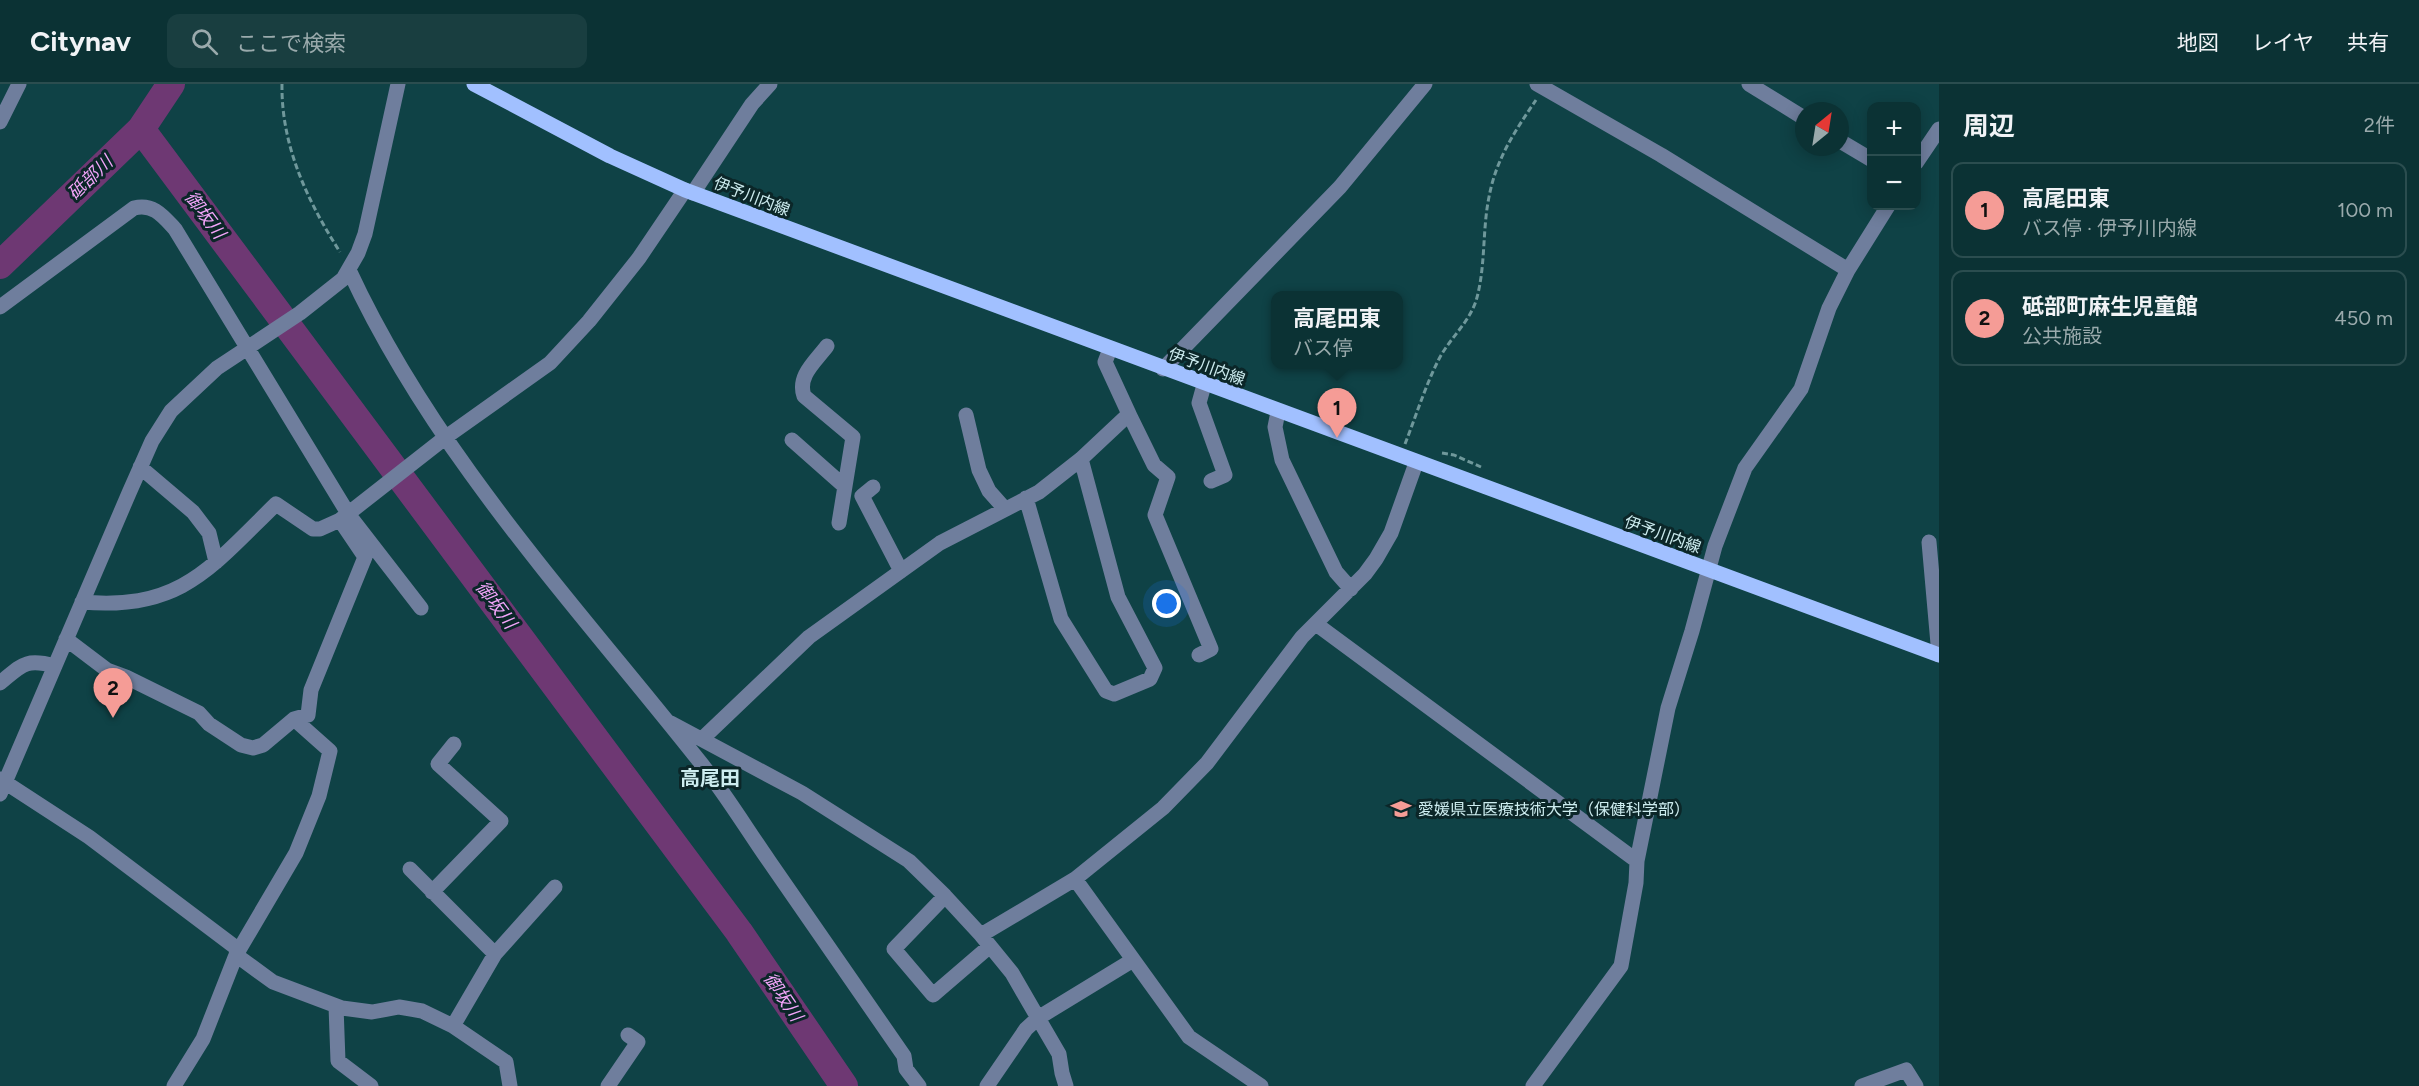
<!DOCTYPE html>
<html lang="ja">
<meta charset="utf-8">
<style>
:root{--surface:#0b3234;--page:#193e40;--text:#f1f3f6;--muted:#9aaaac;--line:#2b4d4f;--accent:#f59c96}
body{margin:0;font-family:Figtree,"Noto Sans JP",sans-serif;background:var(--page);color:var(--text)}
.controls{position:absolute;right:18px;top:18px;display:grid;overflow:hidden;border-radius:12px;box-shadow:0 3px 15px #0003}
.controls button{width:54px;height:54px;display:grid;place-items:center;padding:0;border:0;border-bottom:2px solid var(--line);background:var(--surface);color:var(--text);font:30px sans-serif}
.compass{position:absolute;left:1795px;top:18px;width:54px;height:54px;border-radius:50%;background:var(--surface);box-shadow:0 3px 15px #0003;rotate:30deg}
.you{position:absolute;left:1167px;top:520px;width:21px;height:21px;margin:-15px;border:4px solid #fff;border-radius:50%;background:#1a73e8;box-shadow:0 0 0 9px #1a73e833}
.badge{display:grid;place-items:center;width:39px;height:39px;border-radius:50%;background:var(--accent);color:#111;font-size:20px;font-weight:700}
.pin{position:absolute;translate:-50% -50px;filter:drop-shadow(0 2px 3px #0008)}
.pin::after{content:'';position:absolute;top:32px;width:21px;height:18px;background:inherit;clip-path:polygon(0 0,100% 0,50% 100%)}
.popup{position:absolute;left:1271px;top:207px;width:132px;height:78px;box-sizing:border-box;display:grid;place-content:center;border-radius:12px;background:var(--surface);filter:drop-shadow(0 2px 4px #0005);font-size:20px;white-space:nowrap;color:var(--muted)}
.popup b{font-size:22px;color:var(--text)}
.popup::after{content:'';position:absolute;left:50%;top:100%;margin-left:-12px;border:12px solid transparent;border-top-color:var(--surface)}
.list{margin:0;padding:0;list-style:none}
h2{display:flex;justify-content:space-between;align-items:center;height:78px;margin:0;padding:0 24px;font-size:26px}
h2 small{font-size:20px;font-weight:400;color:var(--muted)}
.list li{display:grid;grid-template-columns:39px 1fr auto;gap:18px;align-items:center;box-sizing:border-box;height:96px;margin:0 12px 12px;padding:0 12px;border:2px solid var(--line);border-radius:12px}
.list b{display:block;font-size:22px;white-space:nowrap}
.list p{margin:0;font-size:20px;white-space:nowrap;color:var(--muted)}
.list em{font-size:20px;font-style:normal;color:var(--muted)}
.icon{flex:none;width:33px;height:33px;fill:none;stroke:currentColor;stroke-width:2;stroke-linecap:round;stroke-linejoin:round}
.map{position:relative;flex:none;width:1939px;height:1002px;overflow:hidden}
header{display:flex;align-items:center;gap:36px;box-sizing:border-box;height:84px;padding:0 30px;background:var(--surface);border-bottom:2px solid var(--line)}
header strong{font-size:28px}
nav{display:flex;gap:33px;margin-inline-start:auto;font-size:21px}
.search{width:420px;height:54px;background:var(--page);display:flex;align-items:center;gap:15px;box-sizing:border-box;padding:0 21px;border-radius:12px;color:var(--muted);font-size:22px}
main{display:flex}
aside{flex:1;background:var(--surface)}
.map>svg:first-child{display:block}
</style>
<header>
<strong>Citynav</strong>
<div class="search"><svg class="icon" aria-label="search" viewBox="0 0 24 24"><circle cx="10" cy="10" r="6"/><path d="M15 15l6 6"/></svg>ここで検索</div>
<nav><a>地図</a><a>レイヤ</a><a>共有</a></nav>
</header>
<main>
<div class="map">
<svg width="1939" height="1002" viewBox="0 0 1939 1002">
<rect width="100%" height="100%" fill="#0f4246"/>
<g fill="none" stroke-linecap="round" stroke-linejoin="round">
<!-- river -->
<path stroke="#6e3873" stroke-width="28" d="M141 45 739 848 844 1002
M0 181 141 45 171 0"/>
<!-- path -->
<path stroke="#6f989b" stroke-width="3" stroke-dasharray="6 3" stroke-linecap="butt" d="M282 0C281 62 308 118 340 168
M1405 360C1416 332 1426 300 1439 275 1450 254 1468 240 1476 217 1486 183 1482 147 1489 113 1496 75 1515 47 1536 16
M1442 369 1454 371 1481 383"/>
<!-- minor -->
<path stroke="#6f7e9d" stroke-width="15" d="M1537 0 1661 71 1848 186 1888 122
M1749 0 1804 34
M0 38 19 0
M1840 57 1872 76
M1916 79 1939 45
M693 109 752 20 770 0
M349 186C434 370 575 520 700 678 725 709 746 744 769 777 814 842 859 907 904 972L906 985 919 1002
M0 223 134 124C153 119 163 132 175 145L349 431 421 524
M827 262C815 278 797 292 804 312L853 353 839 439
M1163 285 1340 103 1425 0
M1204 301 1199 319 1225 391 1211 397
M1278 328 1275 343 1282 376 1336 488 1351 505
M1129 330 1154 381 1168 393 1155 431 1211 565 1199 571
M966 331 979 386 989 407 1005 425
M792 356 844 402
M140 383 193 428 209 449 216 478
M873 403 862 412 901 487
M1026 414 1061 535 1106 607 1114 610 1150 595 1155 584 1118 513 1081 375
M1929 458 1939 571
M82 518C181 527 211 483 276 420L313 445H320L340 436
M1316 540 1637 777 1636 799 1621 882 1533 1002
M66 555 107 586 126 593 199 629 209 640 241 661 253 664 263 661 294 635
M0 599C22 581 25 574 55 582
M671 639 802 709 909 777 945 812 981 851 1012 889 1038 934 1026 945 987 1002
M702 655 809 553 940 459 1039 408 1081 375 1129 330 1105 278 1110 265
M0 695 89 753 239 866
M0 710 129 409 152 357 171 327 217 284 300 229 343 195 358 169 365 150 398 0
M1637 777 1668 624 1692 547 1715 462 1745 384 1801 305 1829 224 1848 186
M410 785 495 870
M1075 795 1189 953 1261 1002
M432 808 501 737 438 680 454 660
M945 812 894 865 933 911 990 862
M981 851 1075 795 1163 724 1207 679 1302 553 1365 490 1376 475 1391 449 1416 379
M236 871 273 898 342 924 372 928 399 923 422 927 453 942 506 978 510 1002
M336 922 338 977 371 1002
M453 942 495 870 555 803
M174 1002 203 955 236 871 296 769 319 712 330 667 294 635 308 631 311 606 365 473 340 436 446 353 550 279 589 237 639 174 685 106
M608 1002 638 958 628 951
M1066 1002 1062 989 1059 970 1038 934 1133 876
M1862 1002 1906 986 1916 1002"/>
<!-- major -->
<path stroke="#a1c0ff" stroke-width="15" d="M474 0 610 72 685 106 1939 571"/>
</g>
<!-- icons -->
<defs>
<g id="university-bare" transform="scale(1.62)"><path d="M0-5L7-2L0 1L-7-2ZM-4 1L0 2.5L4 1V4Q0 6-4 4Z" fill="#f59c96" stroke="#0b2628" stroke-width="2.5" paint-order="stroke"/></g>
</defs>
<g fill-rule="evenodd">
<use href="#university-bare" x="1401" y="725"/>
</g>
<g text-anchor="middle" stroke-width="6" stroke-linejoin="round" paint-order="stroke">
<!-- street labels -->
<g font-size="16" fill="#cdecef" stroke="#0b2628">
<text transform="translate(752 112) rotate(21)" y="6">伊予川内線</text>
<text transform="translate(1207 282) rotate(20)" y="6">伊予川内線</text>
<text transform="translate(1663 450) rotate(20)" y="6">伊予川内線</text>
</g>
<!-- poi labels -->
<g font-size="16" fill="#cdecef" stroke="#0b2628" text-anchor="start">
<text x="1418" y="731">愛媛県立医療技術大学（保健科学部）</text>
</g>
<!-- water labels -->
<g font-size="18" font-style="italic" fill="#f3a5fa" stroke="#0b2628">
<text transform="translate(90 94) rotate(-44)" y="6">砥部川</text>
<text transform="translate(205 131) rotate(53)" y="6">御坂川</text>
<text transform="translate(496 521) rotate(53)" y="6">御坂川</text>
<text transform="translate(783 913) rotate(56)" y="6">御坂川</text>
</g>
<!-- quarter labels -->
<g font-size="20" font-weight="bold" fill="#cdecef" stroke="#0b2628">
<text x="710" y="701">高尾田</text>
</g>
</g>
</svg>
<div class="controls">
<button>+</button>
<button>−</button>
</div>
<svg class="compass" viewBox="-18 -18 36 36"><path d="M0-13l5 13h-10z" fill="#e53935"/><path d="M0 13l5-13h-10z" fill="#9aaaac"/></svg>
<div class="you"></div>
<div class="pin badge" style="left:1337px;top:354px">1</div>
<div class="popup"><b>高尾田東</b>バス停</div>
<div class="pin badge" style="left:113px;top:634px">2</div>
</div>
<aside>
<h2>周辺<small>2件</small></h2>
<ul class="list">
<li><span class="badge">1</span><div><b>高尾田東</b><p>バス停 · 伊予川内線</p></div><em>100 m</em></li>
<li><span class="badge">2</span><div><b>砥部町麻生児童館</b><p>公共施設</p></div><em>450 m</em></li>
</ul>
</aside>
</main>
